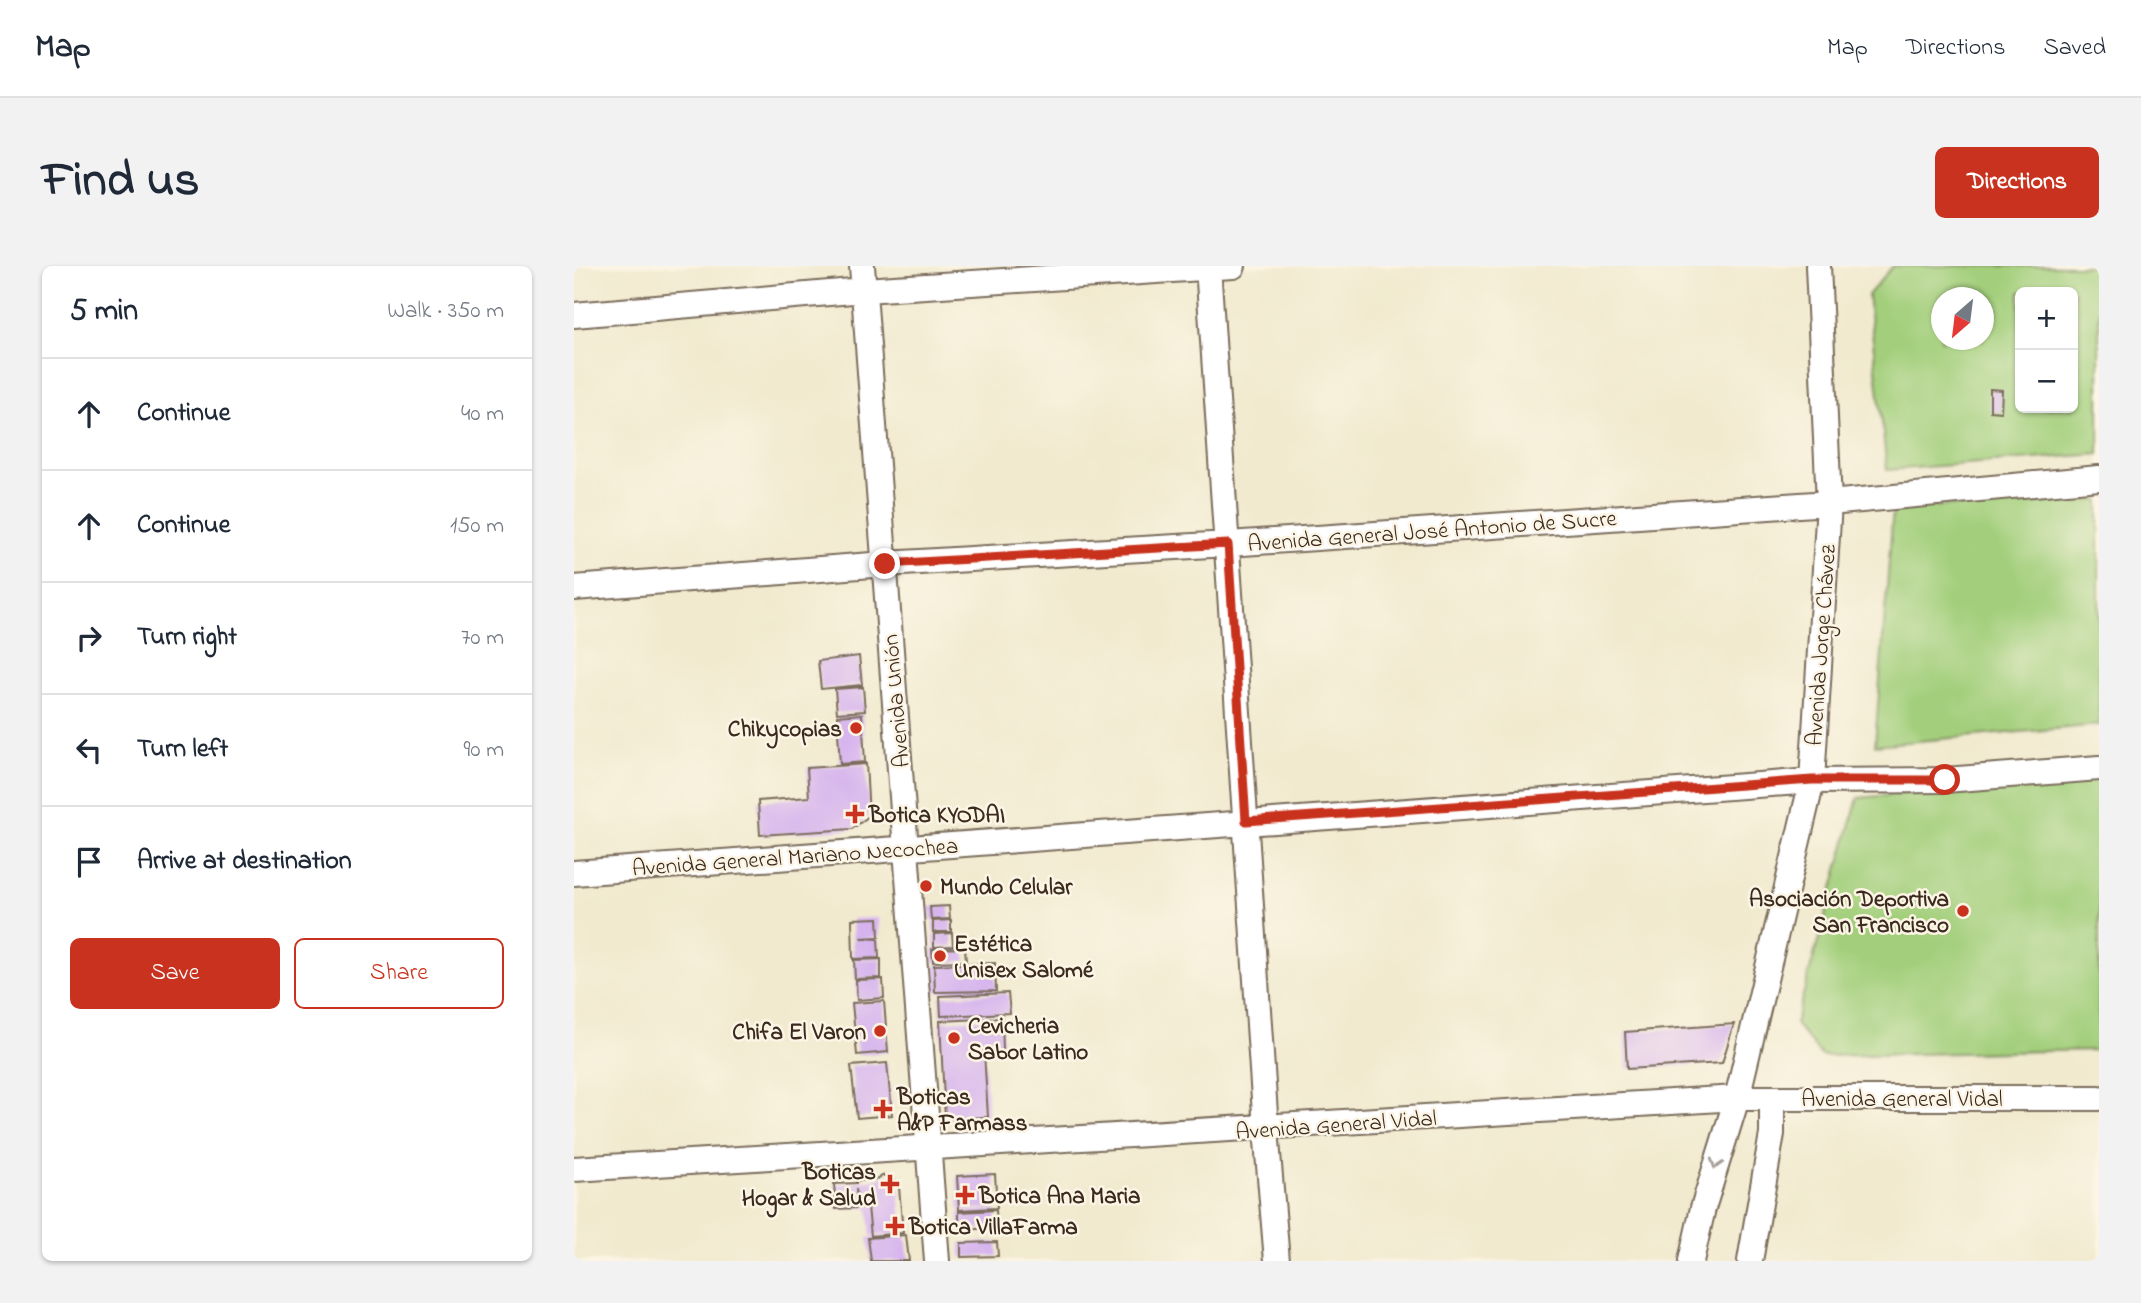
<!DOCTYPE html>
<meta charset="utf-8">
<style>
:root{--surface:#fff;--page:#f2f2f3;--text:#1f2937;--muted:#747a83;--line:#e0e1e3;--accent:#c8321e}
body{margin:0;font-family:"Indie Flower",sans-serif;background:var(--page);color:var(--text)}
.controls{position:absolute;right:21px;top:21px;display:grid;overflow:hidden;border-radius:10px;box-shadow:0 2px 5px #0004}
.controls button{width:63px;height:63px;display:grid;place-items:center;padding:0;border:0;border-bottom:2px solid var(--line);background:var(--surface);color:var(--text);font:35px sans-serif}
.compass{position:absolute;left:1357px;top:21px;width:63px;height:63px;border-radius:50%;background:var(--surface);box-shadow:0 2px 5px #0004;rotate:208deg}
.stop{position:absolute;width:21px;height:21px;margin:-16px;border:5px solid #c8321e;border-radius:50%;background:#fff}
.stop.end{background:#c8321e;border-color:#fff;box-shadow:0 2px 7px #0008}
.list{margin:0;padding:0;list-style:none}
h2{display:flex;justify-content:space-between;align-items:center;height:91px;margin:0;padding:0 28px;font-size:30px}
h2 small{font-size:23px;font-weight:400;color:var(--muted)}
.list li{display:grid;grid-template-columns:46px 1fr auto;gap:21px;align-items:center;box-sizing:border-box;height:112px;padding:0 28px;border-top:2px solid var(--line)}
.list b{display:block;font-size:26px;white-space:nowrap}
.list em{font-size:23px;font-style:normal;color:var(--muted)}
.actions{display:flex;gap:14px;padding:21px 28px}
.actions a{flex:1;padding:16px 0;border:2px solid var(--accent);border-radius:10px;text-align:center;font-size:24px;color:var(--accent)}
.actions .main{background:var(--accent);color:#fff}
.icon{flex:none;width:38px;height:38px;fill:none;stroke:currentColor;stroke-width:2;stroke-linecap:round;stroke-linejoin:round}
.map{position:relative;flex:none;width:1525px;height:995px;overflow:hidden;border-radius:10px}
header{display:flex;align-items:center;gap:42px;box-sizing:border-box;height:98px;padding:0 35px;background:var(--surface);border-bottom:2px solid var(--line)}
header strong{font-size:33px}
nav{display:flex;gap:38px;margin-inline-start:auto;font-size:24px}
.intro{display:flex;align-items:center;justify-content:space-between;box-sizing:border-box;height:168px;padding:0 42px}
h1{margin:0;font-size:49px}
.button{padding:18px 32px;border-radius:10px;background:var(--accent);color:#fff;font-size:24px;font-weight:700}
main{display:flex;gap:42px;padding:0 42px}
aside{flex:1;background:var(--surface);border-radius:10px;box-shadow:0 2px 5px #0004}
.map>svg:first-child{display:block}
</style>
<header>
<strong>Map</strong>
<nav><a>Map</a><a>Directions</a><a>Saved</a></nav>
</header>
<div class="intro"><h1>Find us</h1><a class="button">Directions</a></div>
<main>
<aside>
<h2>5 min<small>Walk · 350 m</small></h2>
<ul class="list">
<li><svg class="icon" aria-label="ahead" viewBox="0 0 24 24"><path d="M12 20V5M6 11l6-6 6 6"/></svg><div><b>Continue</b></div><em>40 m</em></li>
<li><svg class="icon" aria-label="ahead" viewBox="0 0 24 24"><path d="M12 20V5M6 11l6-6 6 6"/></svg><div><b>Continue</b></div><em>150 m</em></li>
<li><svg class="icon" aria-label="right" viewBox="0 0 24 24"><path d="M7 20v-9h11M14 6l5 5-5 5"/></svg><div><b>Turn right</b></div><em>70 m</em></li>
<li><svg class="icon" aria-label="left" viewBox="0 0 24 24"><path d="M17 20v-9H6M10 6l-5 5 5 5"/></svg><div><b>Turn left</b></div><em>90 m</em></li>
<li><svg class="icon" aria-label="arrive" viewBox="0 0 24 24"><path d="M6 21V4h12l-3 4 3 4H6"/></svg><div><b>Arrive at destination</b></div></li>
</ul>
<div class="actions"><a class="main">Save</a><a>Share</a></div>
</aside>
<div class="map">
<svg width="1525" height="995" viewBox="0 0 1525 995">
<rect width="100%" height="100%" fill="#fcf5e5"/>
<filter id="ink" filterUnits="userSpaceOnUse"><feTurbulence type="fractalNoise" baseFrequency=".0143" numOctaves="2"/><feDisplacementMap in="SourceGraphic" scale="14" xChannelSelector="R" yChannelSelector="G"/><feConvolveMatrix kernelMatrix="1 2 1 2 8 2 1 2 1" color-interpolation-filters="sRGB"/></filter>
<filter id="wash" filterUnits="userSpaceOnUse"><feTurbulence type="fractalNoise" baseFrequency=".00686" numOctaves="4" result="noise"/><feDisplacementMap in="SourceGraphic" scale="28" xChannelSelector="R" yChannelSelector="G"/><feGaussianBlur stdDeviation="1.57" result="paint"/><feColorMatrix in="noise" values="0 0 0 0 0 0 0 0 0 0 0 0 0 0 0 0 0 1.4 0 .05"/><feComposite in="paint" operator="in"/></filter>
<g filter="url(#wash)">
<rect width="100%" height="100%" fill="#f1eacf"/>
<!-- green -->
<path fill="#a3cf7c" stroke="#6f7c4d" stroke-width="2" fill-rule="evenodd" d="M1319 0H1525V188L1313 204 1294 29ZM1446 26H1499V142H1446ZM1367 32H1409V74H1367Z
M1525 234V459L1301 479 1319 242Z
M1525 510V784L1248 790 1221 758 1284 532Z"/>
<g id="blocks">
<!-- building -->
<path fill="#d6b3ee" d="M1416 123 1428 124 1427 146 1416 145Z
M285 390 288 419 247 423 244 395Z
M289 421 291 445 263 447 261 423Z
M288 448 291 496 266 498 263 450Z
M292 498 295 550 278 563 186 569 184 535 235 531 233 502Z
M375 640 376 653 357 654 356 641Z
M304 652 305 671 287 672 304 673 305 692 279 693 278 653Z
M377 654V666H359V655Z
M378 667 379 680 360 681V668Z
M391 682 392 695 359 696 358 683Z
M307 693V712L281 713 280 694Z
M421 697 422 725 361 726 360 699Z
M309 713 310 732 283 734 282 714Z
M434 727 436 747 367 750 366 730Z
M310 735 314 786 283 789 278 737Z
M428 752 429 785 410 786 414 851 371 853 366 755Z
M1160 758 1148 797 1053 803 1051 766Z
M313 797 318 849 283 852 277 800Z
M421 908 423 942 385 944 383 910Z
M315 909 325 921 329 967 297 970 294 941 284 942 282 923 283 942 262 943 260 918 282 917V915L304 913 308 910Z
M422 944 423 962 385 964V946Z
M332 969 335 995H297L294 972Z
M423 976 424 990 387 991V977Z"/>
</g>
</g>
<g filter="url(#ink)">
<use href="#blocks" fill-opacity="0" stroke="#7b6d5c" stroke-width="2"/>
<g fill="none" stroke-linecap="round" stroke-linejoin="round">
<!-- minor casing -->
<g stroke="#7b6d5c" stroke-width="28">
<path id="minor" d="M288 0 363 995
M634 0 692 863 703 995
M0 49 290 24 659 0
M0 322 311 298 654 278 1255 237 1525 212
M0 607 1238 515 1371 514 1525 502
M0 903 1163 832H1525
M1117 995 1129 942 1163 832 1238 515 1255 237 1244 0
M1176 995 1198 868V832"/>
</g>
<!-- minor -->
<use href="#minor" stroke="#fff" stroke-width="24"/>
</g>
<!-- one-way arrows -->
<defs><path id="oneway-chevron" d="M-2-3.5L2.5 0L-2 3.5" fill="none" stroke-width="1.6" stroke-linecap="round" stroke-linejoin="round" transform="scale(1.75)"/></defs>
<use stroke="#a79f9a" href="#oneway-chevron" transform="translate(1142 898) rotate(107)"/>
</g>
<g fill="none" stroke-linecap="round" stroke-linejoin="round" filter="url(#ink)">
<!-- route -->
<path stroke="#c8321e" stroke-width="9" d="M311 298 654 278 672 555 1238 514H1371"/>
</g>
<!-- markers -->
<g fill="#c8321e" stroke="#fcf5e5" stroke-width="2.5">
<circle cx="282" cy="462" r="7"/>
<path d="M277.5 537.5h7v7h7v7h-7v7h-7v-7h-7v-7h7z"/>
<circle cx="352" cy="620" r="7"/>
<circle cx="1389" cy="645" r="7"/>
<circle cx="366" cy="690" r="7"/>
<circle cx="306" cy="765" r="7"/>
<circle cx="380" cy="772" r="7"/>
<path d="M305.5 832.5h7v7h7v7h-7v7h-7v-7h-7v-7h7z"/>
<path d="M312.5 907.5h7v7h7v7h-7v7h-7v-7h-7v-7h7z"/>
<path d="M387.5 918.5h7v7h7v7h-7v7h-7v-7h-7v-7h7z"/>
<path d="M317.5 949.5h7v7h7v7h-7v7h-7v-7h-7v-7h7z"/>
</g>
<g text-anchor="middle" stroke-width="5" stroke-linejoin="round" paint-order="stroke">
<!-- street labels -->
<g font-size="23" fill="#3b2a1e" stroke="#fcf5e5">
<text transform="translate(858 264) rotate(-4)" y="8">Avenida General José Antonio de Sucre</text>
<text transform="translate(1246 379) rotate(-86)" y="8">Avenida Jorge Chávez</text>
<text transform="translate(321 435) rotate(-95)" y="8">Avenida Unión</text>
<text transform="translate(221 590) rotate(-4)" y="8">Avenida General Mariano Necochea</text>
<text x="1328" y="840">Avenida General Vidal</text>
<text transform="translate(762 858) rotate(-4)" y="8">Avenida General Vidal</text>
</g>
<!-- poi labels -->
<g font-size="23" font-weight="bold" fill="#3b2a1e" stroke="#fcf5e5" text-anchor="start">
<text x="268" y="470" text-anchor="end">Chikycopias</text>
<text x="295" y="556">Botica KYODAI</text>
<text x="366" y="628">Mundo Celular</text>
<text x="1375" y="640" text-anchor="end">Asociación Deportiva<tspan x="1375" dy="26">San Francisco</tspan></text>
<text x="380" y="685">Estética<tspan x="380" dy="26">Unisex Salomé</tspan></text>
<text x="394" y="767">Cevicheria<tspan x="394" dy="26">Sabor Latino</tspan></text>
<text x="292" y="773" text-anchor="end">Chifa El Varon</text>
<text x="323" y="838">Boticas<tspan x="323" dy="26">A&amp;P Farmass</tspan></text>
<text x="302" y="913" text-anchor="end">Boticas<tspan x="302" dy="26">Hogar &amp; Salud</tspan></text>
<text x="405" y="937">Botica Ana Maria</text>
<text x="335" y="968">Botica VillaFarma</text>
</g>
</g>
</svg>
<div class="controls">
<button>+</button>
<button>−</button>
</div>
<svg class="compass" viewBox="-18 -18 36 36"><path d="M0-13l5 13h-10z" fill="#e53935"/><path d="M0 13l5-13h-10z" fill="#747a83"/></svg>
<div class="stop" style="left:1371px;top:514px"></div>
<div class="stop end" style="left:311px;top:298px"></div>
</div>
</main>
